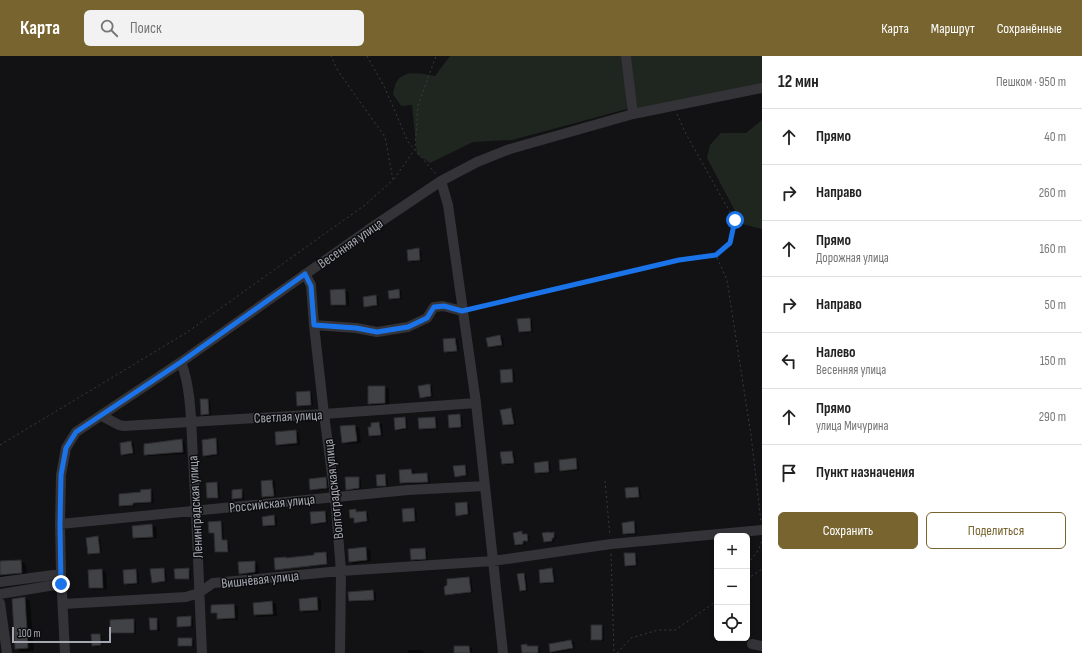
<!DOCTYPE html>
<html lang="ru">
<meta charset="utf-8">
<style>
:root{--surface:#fff;--page:#f2f2f2;--text:#222;--muted:#767676;--line:#e0e0e0;--accent:#77642f}
body{margin:0;font-family:"Sofia Sans Condensed",sans-serif;background:var(--page);color:var(--text)}
.controls{position:absolute;right:12px;bottom:12px;display:grid;overflow:hidden;border-radius:6px;box-shadow:0 2px 6px #0003}
.controls button{width:36px;height:36px;display:grid;place-items:center;padding:0;border:0;border-bottom:1px solid var(--line);background:var(--surface);color:var(--text);font:20px sans-serif}
.scale{position:absolute;left:12px;bottom:10px;width:99px;box-sizing:border-box;padding-left:4px;border:2px solid #a5a8b3;border-top:0;font-size:11px;line-height:14px;white-space:nowrap;color:#a5a8b3;-webkit-text-stroke:3px #0d0d0f;paint-order:stroke}
.stop{position:absolute;width:12px;height:12px;margin:-9px;border:3px solid #1a73e8;border-radius:50%;background:#fff}
.stop.end{background:#1a73e8;border-color:#fff;box-shadow:0 1px 4px #0008}
.list{margin:0;padding:0;list-style:none}
h2{display:flex;justify-content:space-between;align-items:center;height:52px;margin:0;padding:0 16px;font-size:17px}
h2 small{font-size:13px;font-weight:400;color:var(--muted)}
.list li{display:grid;grid-template-columns:26px 1fr auto;gap:12px;align-items:center;box-sizing:border-box;height:56px;padding:0 16px;border-top:1px solid var(--line)}
.list b{display:block;font-size:15px;white-space:nowrap}
.list p{margin:0;font-size:13px;white-space:nowrap;color:var(--muted)}
.list em{font-size:13px;font-style:normal;color:var(--muted)}
.actions{display:flex;gap:8px;padding:12px 16px}
.actions a{flex:1;padding:9px 0;border:1px solid var(--accent);border-radius:6px;text-align:center;font-size:14px;color:var(--accent)}
.actions .main{background:var(--accent);color:#fff}
.icon{flex:none;width:22px;height:22px;fill:none;stroke:currentColor;stroke-width:2;stroke-linecap:round;stroke-linejoin:round}
.map{position:relative;flex:none;width:762px;height:597px;overflow:hidden}
header{display:flex;align-items:center;gap:24px;box-sizing:border-box;height:56px;padding:0 20px;background:var(--accent);color:#fff}
header strong{font-size:19px}
nav{display:flex;gap:22px;margin-inline-start:auto;font-size:14px}
.search{width:280px;height:36px;background:var(--page);display:flex;align-items:center;gap:10px;box-sizing:border-box;padding:0 14px;border-radius:6px;color:var(--muted);font-size:15px}
main{display:flex}
aside{flex:1;background:var(--surface)}
.map>svg:first-child{display:block}
</style>
<header>
<strong>Карта</strong>
<div class="search"><svg class="icon" aria-label="search" viewBox="0 0 24 24"><circle cx="10" cy="10" r="6"/><path d="M15 15l6 6"/></svg>Поиск</div>
<nav><a>Карта</a><a>Маршрут</a><a>Сохранённые</a></nav>
</header>
<main>
<div class="map">
<svg width="762" height="597" viewBox="0 0 762 597">
<rect width="100%" height="100%" fill="#121214"/>
<!-- green -->
<path fill="#1f2620" d="M450 0H623L627 53 512 84 473 86 430 107 417 98 412 49 401 50 393 38C394 34 395 28 397 25 405 13 423 18 435 20Z
M631 0H762V27L637 53Z
M762 64V173L742 168 707 102 710 89 721 77H746Z"/>
<!-- shadow -->
<path fill="#0007" d="M419 193 421 195 422 205 412 206 409 205Z
M345 234 349 237V250L336 251 332 249Z
M399 234 401 235 402 243 393 244 390 242Z
M376 240 378 241 379 250 368 251 365 250Z
M529 263 532 264 533 276 522 277 520 276Z
M500 281 503 282 504 290 491 292 488 291Z
M455 283 458 284 459 295 448 297 445 295 444 284Z
M512 314 514 315 515 326 504 327 502 326Z
M429 329 432 330 433 341 424 342 421 341Z
M385 331 389 333V349L373 350 369 348Z
M310 336 312 338 313 350 301 351 298 349Z
M208 344 210 345 211 359 204 360 202 358Z
M511 353 513 354 516 369 506 370 503 369Z
M460 359 462 361 463 372 452 373 450 372Z
M405 362 407 364 408 373 398 375 396 373Z
M435 362 437 363 438 373 423 374 420 372Z
M379 367 382 368 383 380 372 381 370 379 372 368Z
M355 370 359 372 361 387 347 388 343 386Z
M295 375 299 377 300 389 281 390 277 388Z
M215 383 218 385 219 399 207 401 204 399Z
M182 384 185 386 186 398 149 400 145 398Z
M131 386 134 388 135 398 125 400 122 398Z
M512 396 514 397 516 408 505 409 503 407Z
M576 403 578 405 579 414 563 416 561 414Z
M548 406 550 408 551 417 538 418 536 417Z
M465 410 467 411 468 420 458 421 456 420Z
M411 414 414 415V419L427 418 429 420 430 427 403 428 401 427 400 415Z
M385 419 387 421 388 431H380L378 430Z
M326 422 328 423 329 433 314 435 311 433Z
M358 422 361 423V433L350 434 347 433Z
M272 425 275 426 276 440 266 442 263 440 262 426Z
M217 427 219 428 220 443H210L208 442Z
M638 432 640 433 641 442 630 443 627 442Z
M151 434 153 435 154 447 135 448V450L123 451 120 450 142 437Z
M241 434 244 436V443L235 444 233 442Z
M466 447 469 448 470 459 460 460 457 459Z
M414 453 416 454 417 466 407 467 404 465Z
M356 454 358 457 366 456 368 457 369 466 358 467 355 466V463L350 461Z
M324 456 327 457 328 467 314 469 312 467Z
M274 460 277 462V470L267 471 264 470 263 461Z
M220 466 223 467 224 485 229 486 230 496 218 497 216 496 215 478 210 477Z
M633 466 636 467 637 478 627 479 624 477Z
M152 469 156 471 157 482 138 484 134 482Z
M522 476 524 479 529 480 530 486H525V489L518 490 515 489Z
M550 477 556 479V483H554V486L547 487 545 486Z
M98 482 100 483 102 497 91 499 89 497Z
M366 492 370 494 371 505 354 508 350 505Z
M424 493 427 494 428 504 414 505 412 503Z
M326 497 328 498V509L278 514 276 513 288 503Z
M635 498 637 499 638 510 629 511 626 509Z
M21 505 26 509 27 519 0 524V506Z
M254 506 258 508 259 518 244 520 240 517Z
M163 513 166 514 167 526 155 527 153 526Z
M188 513 191 515V523L178 524 176 522Z
M552 513 554 514 556 527 544 528 541 527Z
M102 514 106 516 107 533 94 534 90 532Z
M136 514 138 515 139 528 128 529 125 527Z
M524 518 526 519 528 535 523 536 520 535Z
M469 522 471 523 473 537 448 539 446 538Z
M373 535 376 537V545L352 546 350 545 349 537Z
M25 542 30 545 34 595 22 596 16 593Z
M317 542 321 544V555L305 557 301 555Z
M272 546 276 548 277 560 258 561 255 559 254 548Z
M234 549 238 551V564H222L218 562V558L212 556Z
M190 561 193 562V571H180L178 570Z
M156 563 159 564 160 575H153L151 574Z
M133 564 136 565V578H113L111 576Z
M601 570 604 571V585H595L592 584Z
M100 579 102 580 103 590 96 591 93 589Z
M179 583H192L194 584V591H181L179 589Z
M571 585 574 586 575 593 553 597 551 596Z
M527 589 529 591H538L540 592V597H523Z
M455 591H469L472 592V597H455Z
M408 594H421L425 597H408Z"/>
<!-- building -->
<path fill="#414246" stroke="#2d2c2f" d="M419 192 420 204 408 205 407 194Z
M345 233 346 249H331L330 234Z
M399 233 400 242 389 243 388 235Z
M376 239 377 249 364 251 363 241Z
M530 262 531 275 519 276 517 263Z
M500 279 502 289 488 291 486 282Z
M455 282 457 295 444 296 443 283Z
M512 313 513 326 501 327 500 314Z
M430 328 431 340 420 342 418 330Z
M368 330H385V347L368 348Z
M310 335 311 349 297 350 296 336Z
M200 343H208L209 358 201 359Z
M511 352 514 368 503 369 500 354Z
M460 358 461 371 449 372 448 359Z
M405 361 406 372 395 374 394 362Z
M435 361 436 372 419 373 418 362Z
M379 366 381 379 369 380 368 371H371V367Z
M355 369 357 385 342 387 340 370Z
M296 374 297 387 276 389 275 376Z
M216 382 217 398 203 400 202 384Z
M182 383 183 396 144 399V388Z
M131 385 133 397 121 399 120 387Z
M512 395 514 407 502 408 500 396Z
M576 402 577 413 560 415 559 404Z
M548 405 549 416 535 417 534 407Z
M465 409 466 419 455 421 453 410Z
M411 413 412 418 427 417 428 426 400 427 399 414Z
M385 418 386 430H377L376 419Z
M326 421 327 432 310 434 309 423Z
M345 421H359V432L346 434Z
M272 424 274 440 262 441 261 425Z
M217 426 218 442H207L206 427Z
M638 431 639 441 626 442 625 432Z
M151 433V446L133 447V449L119 450V438L141 436 140 434Z
M242 433V442L232 443V434Z
M467 446 468 458 456 460 455 447Z
M414 452 415 465 403 466 402 453Z
M356 453V456L366 455 367 465 354 467V462H350L349 454Z
M325 455 326 466 311 468 310 456Z
M274 459 275 469 263 470 262 461Z
M221 465 222 484H227L228 496H215L214 477H209L208 466Z
M634 465 635 477 623 478 622 467Z
M152 468 153 481 133 482 132 470Z
M522 475V478H527L528 485H523V488L515 489 513 477Z
M550 476V477L554 476V482H552V485L544 486 542 477Z
M98 480 100 497 88 498 86 482Z
M366 491 367 504 349 506 348 493Z
M425 492 426 503 411 504 410 493Z
M326 496 327 508 275 514 274 502 286 501V502L314 499V497Z
M624 497H635L636 509 625 510Z
M21 504 22 517 0 519V505Z
M255 505V516L239 518 238 506Z
M164 512 165 525 152 527 150 513Z
M189 512V523H175L174 513Z
M552 512 554 526 540 527 539 514Z
M102 513 103 532H89L88 514Z
M136 513 137 527 124 528 123 514Z
M524 517 526 534 520 535 517 518Z
M469 521 471 536 445 539 444 531 447 529V523Z
M373 534 374 544 349 545 348 536Z
M25 541 28 592 15 593 12 543Z
M317 541 318 554 300 555 299 543Z
M272 545 273 558 254 559 253 547Z
M234 548 235 562 217 563V557H211V549Z
M191 560V570L177 571V561Z
M149 562H157V574H150Z
M126 563H134V577H110V564Z
M591 569H602V584H591Z
M91 578H100L101 589 92 590Z
M178 582H192V590H178Z
M571 584 573 592 550 596 549 588Z
M527 588V590H538V597H522L521 589Z
M454 590H469L470 597H454Z"/>
<g fill="none" stroke-linecap="round" stroke-linejoin="round">
<!-- path -->
<path stroke="#3a3b3f" stroke-width="1" stroke-dasharray="2 3" stroke-linecap="butt" d="M367 0 385 32 408 86 436 118
M677 58 686 78 735 165 730 187 716 199
M394 123 415 93 418 49 436 0
M470 253 679 204 716 199 727 224 751 379 761 466
M0 389 186 277 365 149 393 124 385 81 338 15 331 0
M605 425 610 480
M611 498 614 597
M747 508C754 500 761 493 762 482
M747 523 762 513
M617 597 631 582 658 574H675L717 545"/>
<!-- minor -->
<path stroke="#343438" stroke-width="10" d="M626 0 633 58
M441 125 448 149 476 347 503 597
M305 218 311 229 314 269 324 358 335 441 341 515 340 597
M314 269 356 272 377 276 408 271 427 262 434 251 443 250 462 255
M181 306C192 334 191 372 193 402 197 467 199 532 202 597
M102 360 119 369 124 370 324 358 476 347
M60 468 408 434 485 430
M0 526 61 518
M0 538 61 528
M0 547 7 597
M63 548 186 541 199 537 213 527 341 515 493 505 611 488 762 474
M752 588 762 590
M65 597 61 518 60 468 61 419 66 392 76 376 181 306 368 174 441 125 477 106 510 93 633 58 762 32"/>
</g>
<g fill="none" stroke-linecap="round" stroke-linejoin="round">
<!-- route -->
<path stroke="#1a73e8" stroke-width="5" d="M61 528 60 468 61 419 66 392 76 376 181 306 305 218 311 230 314 269 356 272 377 276 408 271 427 262 434 251 444 250 462 255 679 204 716 199 730 187 735 164"/>
</g>
<g text-anchor="middle" stroke-width="3" stroke-linejoin="round" paint-order="stroke">
<!-- street labels -->
<g font-size="14" fill="#a5a8b3" stroke="#0d0d0f">
<text transform="translate(350 187) rotate(-35)" y="5">Весенняя улица</text>
<text transform="translate(288 360) rotate(-3)" y="5">Светлая улица</text>
<text transform="translate(333 433) rotate(-96)" y="5">Волгоградская улица</text>
<text transform="translate(272 447) rotate(-6)" y="5">Российская улица</text>
<text transform="translate(195 451) rotate(-93)" y="5">Ленинградская улица</text>
<text transform="translate(260 523) rotate(-6)" y="5">Вишнёвая улица</text>
</g>
</g>
</svg>
<div class="controls">
<button>+</button>
<button>−</button>
<button><svg class="icon" aria-label="locate" viewBox="0 0 24 24"><circle cx="12" cy="12" r="6"/><path d="M12 2v4M12 18v4M2 12h4M18 12h4"/></svg></button>
</div>
<div class="scale">100 m</div>
<div class="stop" style="left:735px;top:164px"></div>
<div class="stop end" style="left:61px;top:528px"></div>
</div>
<aside>
<h2>12 мин<small>Пешком · 950 m</small></h2>
<ul class="list">
<li><svg class="icon" aria-label="ahead" viewBox="0 0 24 24"><path d="M12 20V5M6 11l6-6 6 6"/></svg><div><b>Прямо</b></div><em>40 m</em></li>
<li><svg class="icon" aria-label="right" viewBox="0 0 24 24"><path d="M7 20v-9h11M14 6l5 5-5 5"/></svg><div><b>Направо</b></div><em>260 m</em></li>
<li><svg class="icon" aria-label="ahead" viewBox="0 0 24 24"><path d="M12 20V5M6 11l6-6 6 6"/></svg><div><b>Прямо</b><p>Дорожная улица</p></div><em>160 m</em></li>
<li><svg class="icon" aria-label="right" viewBox="0 0 24 24"><path d="M7 20v-9h11M14 6l5 5-5 5"/></svg><div><b>Направо</b></div><em>50 m</em></li>
<li><svg class="icon" aria-label="left" viewBox="0 0 24 24"><path d="M17 20v-9H6M10 6l-5 5 5 5"/></svg><div><b>Налево</b><p>Весенняя улица</p></div><em>150 m</em></li>
<li><svg class="icon" aria-label="ahead" viewBox="0 0 24 24"><path d="M12 20V5M6 11l6-6 6 6"/></svg><div><b>Прямо</b><p>улица Мичурина</p></div><em>290 m</em></li>
<li><svg class="icon" aria-label="arrive" viewBox="0 0 24 24"><path d="M6 21V4h12l-3 4 3 4H6"/></svg><div><b>Пункт назначения</b></div></li>
</ul>
<div class="actions"><a class="main">Сохранить</a><a>Поделиться</a></div>
</aside>
</main>
